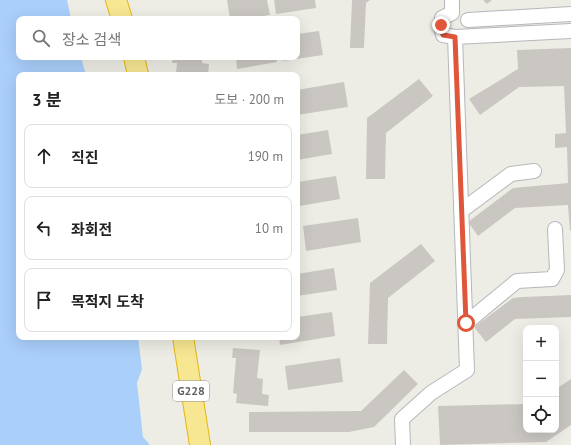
<!DOCTYPE html>
<html lang="ko">
<meta charset="utf-8">
<style>
:root{--surface:#fff;--page:#f2f2f2;--text:#222;--muted:#767676;--line:#e0e0e0}
body{margin:0;font-family:"PT Sans","Noto Sans KR",sans-serif;background:var(--page);color:var(--text)}
.controls{position:absolute;right:12px;bottom:12px;display:grid;overflow:hidden;border-radius:8px;box-shadow:0 4px 16px #0002}
.controls button{width:36px;height:36px;display:grid;place-items:center;padding:0;border:0;border-bottom:1px solid var(--line);background:var(--surface);color:var(--text);font:20px sans-serif}
.stop{position:absolute;width:12px;height:12px;margin:-9px;border:3px solid #df563a;border-radius:50%;background:#fff}
.stop.end{background:#df563a;border-color:#fff;box-shadow:0 1px 4px #0008}
.list{margin:0;padding:0;list-style:none}
h2{display:flex;justify-content:space-between;align-items:center;height:52px;margin:0;padding:0 16px;font-size:17px}
h2 small{font-size:13px;font-weight:400;color:var(--muted)}
.list li{display:grid;grid-template-columns:26px 1fr auto;gap:12px;align-items:center;box-sizing:border-box;height:64px;margin:0 8px 8px;padding:0 8px;border:1px solid var(--line);border-radius:8px}
.list b{display:block;font-size:15px;white-space:nowrap}
.list em{font-size:13px;font-style:normal;color:var(--muted)}
.icon{flex:none;width:22px;height:22px;fill:none;stroke:currentColor;stroke-width:2;stroke-linecap:round;stroke-linejoin:round}
.map{position:relative;flex:none;width:571px;height:445px;overflow:hidden}
.search{position:absolute;background:var(--surface);box-shadow:0 4px 16px #0002;left:16px;top:16px;width:284px;height:44px;display:flex;align-items:center;gap:10px;box-sizing:border-box;padding:0 14px;border-radius:8px;color:var(--muted);font-size:15px}
.panel{position:absolute;background:var(--surface);box-shadow:0 4px 16px #0002;left:16px;top:72px;width:284px;height:268px;border-radius:8px}
.map>svg:first-child{display:block}
</style>
<div class="map">
<svg width="571" height="445" viewBox="0 0 571 445">
<rect width="100%" height="100%" fill="#eeede5"/>
<!-- water -->
<path fill="#a9cffa" d="M0 0H67L71 19H19V57H81L86 75H19V337H138L142 369 137 383 143 437 150 445H0Z"/>
<!-- building -->
<path fill="#cac7c2" d="M227 0H267L270 15 243 19H230Z
M274 0H315L316 8 276 14Z
M352 0H370L366 3 364 48H350Z
M483 0H492L487 4Z
M173 17 185 18V19H173Z
M319 31 323 55 283 61V57H297V34Z
M571 48V231H570L568 205 515 208 478 236 468 222 513 188 568 183 567 147 555 148V134L566 133 564 86 519 87 480 115 469 99 518 69 517 50Z
M173 57H202V63L209 64 208 75 176 73 177 63H172Z
M236 57H276L277 62 237 69Z
M419 79 433 96 386 133 385 179H366L367 118Z
M344 82 348 107 297 115V90Z
M328 130 332 154 297 160V135Z
M336 176 340 199 300 206 297 182Z
M358 218 361 242 306 251 303 226Z
M421 244 435 261 388 298 387 344H368L370 283Z
M334 268 337 290 297 296V274Z
M571 295V317L515 319 486 342 474 327 513 298 523 297Z
M332 312 335 336 280 345 279 337H297V317Z
M233 348 260 350 257 378 263 379 262 394 269 395 268 406 236 403 237 394 233 393 236 358H232Z
M340 358 343 382 288 390 285 366Z
M404 370 418 384 374 427 349 432H249V412L361 411Z
M571 379V425L546 442 440 445 438 406 526 404V430H556V389Z"/>
<g fill="none" stroke-linecap="round" stroke-linejoin="round">
<!-- minor casing -->
<g stroke="#b5b7bb" stroke-width="16">
<path id="minor" d="M452 0V13L442 18 441 25 443 35 455 37
M468 20 571 14
M461 211 511 174 534 171
M466 323 517 281 552 279 557 270 555 229
M403 445 402 419 431 393 467 370 455 37 571 31"/>
</g>
<!-- highway casing -->
<g stroke="#e6b70d" stroke-width="22">
<path id="highway" d="M116 0 122 19
M134 57 138 75
M183 337 200 445"/>
</g>
<!-- minor -->
<use href="#minor" stroke="#fff" stroke-width="14"/>
<!-- highway -->
<use href="#highway" stroke="#f7e793" stroke-width="20"/>
</g>
<g fill="none" stroke-linecap="round" stroke-linejoin="round">
<!-- route -->
<path stroke="#df563a" stroke-width="5" d="M441 25 443 35 455 37 466 323"/>
</g>
<g text-anchor="middle" stroke-width="4" stroke-linejoin="round" paint-order="stroke">
<!-- shield labels -->
<rect fill="#fff" stroke="#8e8f92" stroke-width="1" x="173" y="381" width="36" height="20" rx="3"/>
<g font-size="12" font-weight="bold" fill="#5d5f64">
<text x="191" y="395">G228</text>
</g>
</g>
</svg>
<div class="controls">
<button>+</button>
<button>−</button>
<button><svg class="icon" aria-label="locate" viewBox="0 0 24 24"><circle cx="12" cy="12" r="6"/><path d="M12 2v4M12 18v4M2 12h4M18 12h4"/></svg></button>
</div>
<div class="stop" style="left:466px;top:323px"></div>
<div class="stop end" style="left:441px;top:25px"></div>
<div class="search"><svg class="icon" aria-label="search" viewBox="0 0 24 24"><circle cx="10" cy="10" r="6"/><path d="M15 15l6 6"/></svg>장소 검색</div>
<section class="panel">
<h2>3 분<small>도보 · 200 m</small></h2>
<ul class="list">
<li><svg class="icon" aria-label="ahead" viewBox="0 0 24 24"><path d="M12 20V5M6 11l6-6 6 6"/></svg><div><b>직진</b></div><em>190 m</em></li>
<li><svg class="icon" aria-label="left" viewBox="0 0 24 24"><path d="M17 20v-9H6M10 6l-5 5 5 5"/></svg><div><b>좌회전</b></div><em>10 m</em></li>
<li><svg class="icon" aria-label="arrive" viewBox="0 0 24 24"><path d="M6 21V4h12l-3 4 3 4H6"/></svg><div><b>목적지 도착</b></div></li>
</ul>
</section>
</div>
